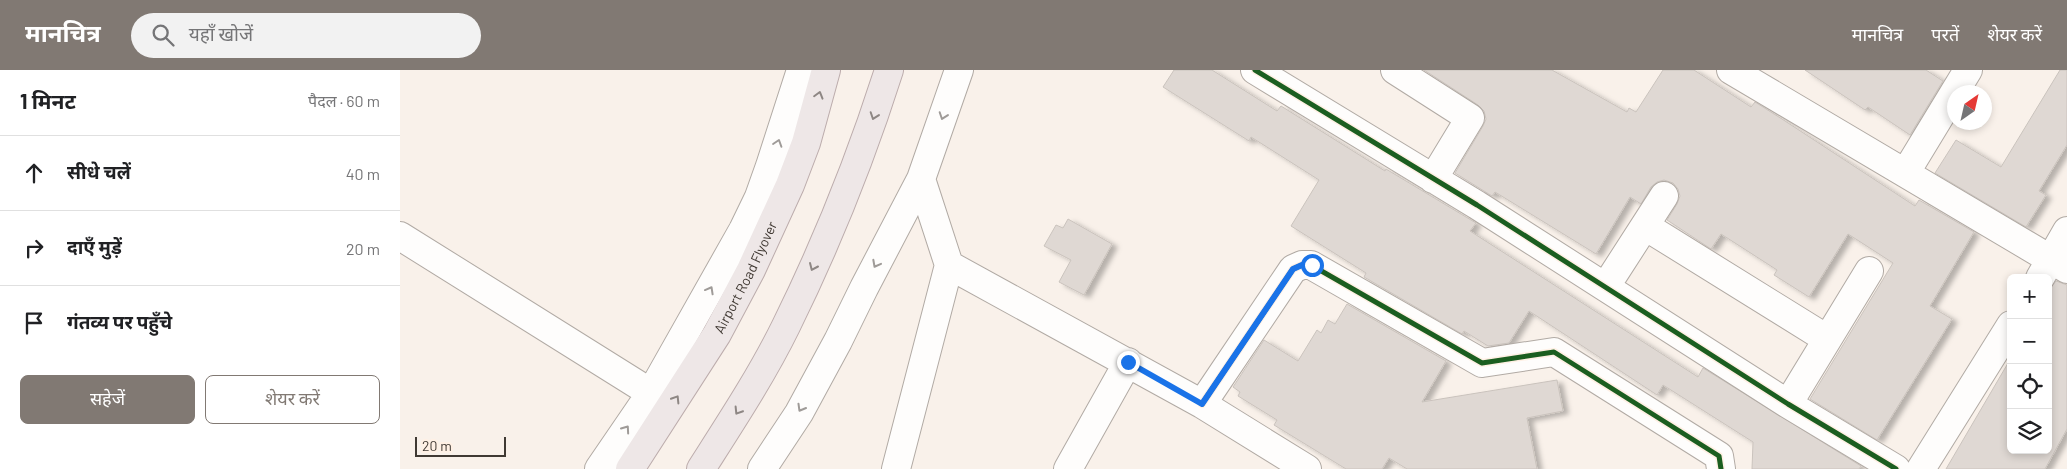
<!DOCTYPE html>
<html lang="hi">
<meta charset="utf-8">
<style>
:root{--surface:#fff;--page:#f2f2f2;--text:#202124;--muted:#757577;--line:#e0e0e0;--accent:#817973}
body{margin:0;font-family:Barlow,"Noto Sans Devanagari",sans-serif;background:var(--page);color:var(--text)}
.controls{position:absolute;right:15px;bottom:15px;display:grid;overflow:hidden;border-radius:8px;box-shadow:0 2px 8px #0003}
.controls button{width:45px;height:45px;display:grid;place-items:center;padding:0;border:0;border-bottom:1px solid var(--line);background:var(--surface);color:var(--text);font:25px sans-serif}
.compass{position:absolute;left:1547px;top:15px;width:45px;height:45px;border-radius:50%;background:var(--surface);box-shadow:0 2px 8px #0003;rotate:34deg}
.scale{position:absolute;left:15px;bottom:12px;width:91px;box-sizing:border-box;padding-left:5px;border:2px solid #403933;border-top:0;font-size:14px;line-height:18px;white-space:nowrap;color:#403933;-webkit-text-stroke:4px #fff0e4;paint-order:stroke}
.stop{position:absolute;width:15px;height:15px;margin:-11px;border:4px solid #1a73e8;border-radius:50%;background:#fff}
.stop.end{background:#1a73e8;border-color:#fff;box-shadow:0 1px 5px #0008}
.list{margin:0;padding:0;list-style:none}
h2{display:flex;justify-content:space-between;align-items:center;height:65px;margin:0;padding:0 20px;font-size:21px}
h2 small{font-size:16px;font-weight:400;color:var(--muted)}
.list li{display:grid;grid-template-columns:32px 1fr auto;gap:15px;align-items:center;box-sizing:border-box;height:75px;padding:0 20px;border-top:1px solid var(--line)}
.list b{display:block;font-size:19px;white-space:nowrap}
.list em{font-size:16px;font-style:normal;color:var(--muted)}
.actions{display:flex;gap:10px;padding:15px 20px}
.actions a{flex:1;padding:11px 0;border:1px solid var(--accent);border-radius:8px;text-align:center;font-size:18px;color:var(--accent)}
.actions .main{background:var(--accent);color:#fff}
.icon{flex:none;width:28px;height:28px;fill:none;stroke:currentColor;stroke-width:2;stroke-linecap:round;stroke-linejoin:round}
.map{position:relative;flex:none;width:1667px;height:399px;overflow:hidden}
header{display:flex;align-items:center;gap:30px;box-sizing:border-box;height:70px;padding:0 25px;background:var(--accent);color:#fff}
header strong{font-size:24px}
nav{display:flex;gap:28px;margin-inline-start:auto;font-size:18px}
.search{width:350px;height:45px;background:var(--page);display:flex;align-items:center;gap:12px;box-sizing:border-box;padding:0 18px;border-radius:28px;color:var(--muted);font-size:19px}
main{display:flex}
aside{flex:1;background:var(--surface)}
.map>svg:first-child{display:block}
</style>
<header>
<strong>मानचित्र</strong>
<div class="search"><svg class="icon" aria-label="search" viewBox="0 0 24 24"><circle cx="10" cy="10" r="6"/><path d="M15 15l6 6"/></svg>यहाँ खोजें</div>
<nav><a>मानचित्र</a><a>परतें</a><a>शेयर करें</a></nav>
</header>
<main>
<aside>
<h2>1 मिनट<small>पैदल · 60 m</small></h2>
<ul class="list">
<li><svg class="icon" aria-label="ahead" viewBox="0 0 24 24"><path d="M12 20V5M6 11l6-6 6 6"/></svg><div><b>सीधे चलें</b></div><em>40 m</em></li>
<li><svg class="icon" aria-label="right" viewBox="0 0 24 24"><path d="M7 20v-9h11M14 6l5 5-5 5"/></svg><div><b>दाएँ मुड़ें</b></div><em>20 m</em></li>
<li><svg class="icon" aria-label="arrive" viewBox="0 0 24 24"><path d="M6 21V4h12l-3 4 3 4H6"/></svg><div><b>गंतव्य पर पहुँचे</b></div></li>
</ul>
<div class="actions"><a class="main">सहेजें</a><a>शेयर करें</a></div>
</aside>
<div class="map">
<svg width="1667" height="399" viewBox="0 0 1667 399">
<defs>
<filter id="shadow"><feDropShadow dx="5.5" dy="3" stdDeviation="2.5" flood-color="#0004"/></filter>
</defs>
<rect width="100%" height="100%" fill="#f9f1ea"/>
<!-- building -->
<path fill="#dfd8d3" stroke="#cac3bd" filter="url(#shadow)" d="M774 0H812L877 41 881 36 985 101 986 99 1076 153 1070 161 1298 307 1303 298 1461 396 1459 399H1352L1353 372 1263 315 1257 325 1129 241 1109 273 1088 276 1064 261 1062 264 964 207 966 203 891 156 919 110 851 67 849 71 763 17Z
M1024 0H1152L1227 42 1229 38 1236 42 1263 0H1294L1351 37 1355 32 1382 49 1515 136 1519 130 1574 162 1530 236 1552 249 1477 370 1410 329 1493 193 1448 164 1409 227 1374 205 1377 200 1321 164 1311 179 1267 150 1277 134 1280 126 1278 119 1273 113 1264 110 1257 112 1251 117 1241 134 1230 127 1196 184 1095 122 1092 126 1055 103 1083 56 1086 49 1084 41 1078 35Z
M1405 0H1526L1543 11 1510 65 1468 37 1465 40Z
M1660 0H1667V75L1639 121 1646 125 1626 157 1535 103 1556 70 1601 97Z
M668 149 712 174 684 225 659 212 671 190 644 176 656 155 663 158Z
M1656 211 1667 215V359L1645 399H1546L1611 288V380H1648V221Z
M947 234 1046 291 1022 332 1157 310 1163 341 1127 348 1137 399H1007L989 388 982 399H946L874 355 877 350 838 326 840 322 833 317 864 270 898 291 917 260 921 263 928 250 935 254Z"/>
<g fill="none" stroke-linecap="round" stroke-linejoin="round">
<!-- minor casing -->
<g stroke="#b1aaa4" stroke-width="30">
<path id="minor" d="M855 0 1077 135 1388 334 1496 399
M995 0 1070 48 1033 109
M1331 0 1667 199
M1506 102 1568 0
M1245 156 1427 269
M0 166 251 323
M549 195 802 334 907 399
M1640 208 1667 161
M1206 216 1264 126
M802 334 893 199 902 195H911L1082 293 1154 282 1319 386 1321 399
M1388 334 1469 201
M199 399 251 323 343 160 359 127 370 96 401 0
M362 399 399 343 438 271 464 218 521 109 559 0
M496 399 549 195 521 109
M668 399 728 292
M1521 399 1611 255"/>
</g>
<!-- major casing -->
<g stroke="#bcacac" stroke-width="30">
<g id="major">
<path id="s1" d="M230 399 317 264 351 200 390 115 406 73 426 0"/>
<path d="M301 399C331 352 362 305 386 256 427 173 461 88 489 0"/>
</g>
</g>
<!-- minor -->
<use href="#minor" stroke="#fefdfc" stroke-width="28"/>
<!-- major -->
<use href="#major" stroke="#eee7e7" stroke-width="28"/>
<!-- cycleway casing -->
<g stroke="#fff0e4" stroke-width="8">
<path id="cycleway" d="M855 0 1077 135 1388 334 1496 399
M802 334 893 199 902 195H911L1082 293 1154 282 1319 386 1321 399"/>
</g>
<!-- cycleway -->
<use href="#cycleway" stroke="#1b5e20" stroke-width="5"/>
</g>
<!-- one-way arrows -->
<defs><path id="oneway-chevron" d="M-2-3.5L2.5 0L-2 3.5" fill="none" stroke-width="1.6" stroke-linecap="round" stroke-linejoin="round" transform="scale(1.25)"/></defs>
<g stroke="#8e8784">
<use href="#oneway-chevron" transform="translate(419 25) rotate(-74)"/>
<use href="#oneway-chevron" transform="translate(474 46) rotate(109)"/>
<use href="#oneway-chevron" transform="translate(413 197) rotate(114)"/>
<use href="#oneway-chevron" transform="translate(276 329) rotate(-58)"/>
<use href="#oneway-chevron" transform="translate(338 341) rotate(122)"/>
</g>
<g stroke="#9f9b98">
<use href="#oneway-chevron" transform="translate(543 46) rotate(109)"/>
<use href="#oneway-chevron" transform="translate(378 73) rotate(-72)"/>
<use href="#oneway-chevron" transform="translate(476 194) rotate(118)"/>
<use href="#oneway-chevron" transform="translate(310 220) rotate(-61)"/>
<use href="#oneway-chevron" transform="translate(401 338) rotate(120)"/>
<use href="#oneway-chevron" transform="translate(226 359) rotate(-55)"/>
</g>
<g fill="none" stroke-linecap="round" stroke-linejoin="round">
<!-- route -->
<path stroke="#1a73e8" stroke-width="6" d="M728 292 802 334 893 199 902 195H912"/>
</g>
<g text-anchor="middle" stroke-width="4" stroke-linejoin="round" paint-order="stroke">
<!-- street labels -->
<g font-size="14" fill="#403933" stroke="#fff0e4">
<text dy="5" stroke="none"><textPath href="#s1" startOffset="224">Airport Road Flyover</textPath></text>
</g>
</g>
</svg>
<div class="controls">
<button>+</button>
<button>−</button>
<button><svg class="icon" aria-label="locate" viewBox="0 0 24 24"><circle cx="12" cy="12" r="6"/><path d="M12 2v4M12 18v4M2 12h4M18 12h4"/></svg></button>
<button><svg class="icon" aria-label="layers" viewBox="0 0 24 24"><path d="M12 4l9 5-9 5-9-5zM3 14l9 5 9-5"/></svg></button>
</div>
<svg class="compass" viewBox="-18 -18 36 36"><path d="M0-13l5 13h-10z" fill="#e53935"/><path d="M0 13l5-13h-10z" fill="#757577"/></svg>
<div class="scale">20 m</div>
<div class="stop" style="left:912px;top:195px"></div>
<div class="stop end" style="left:728px;top:292px"></div>
</div>
</main>
